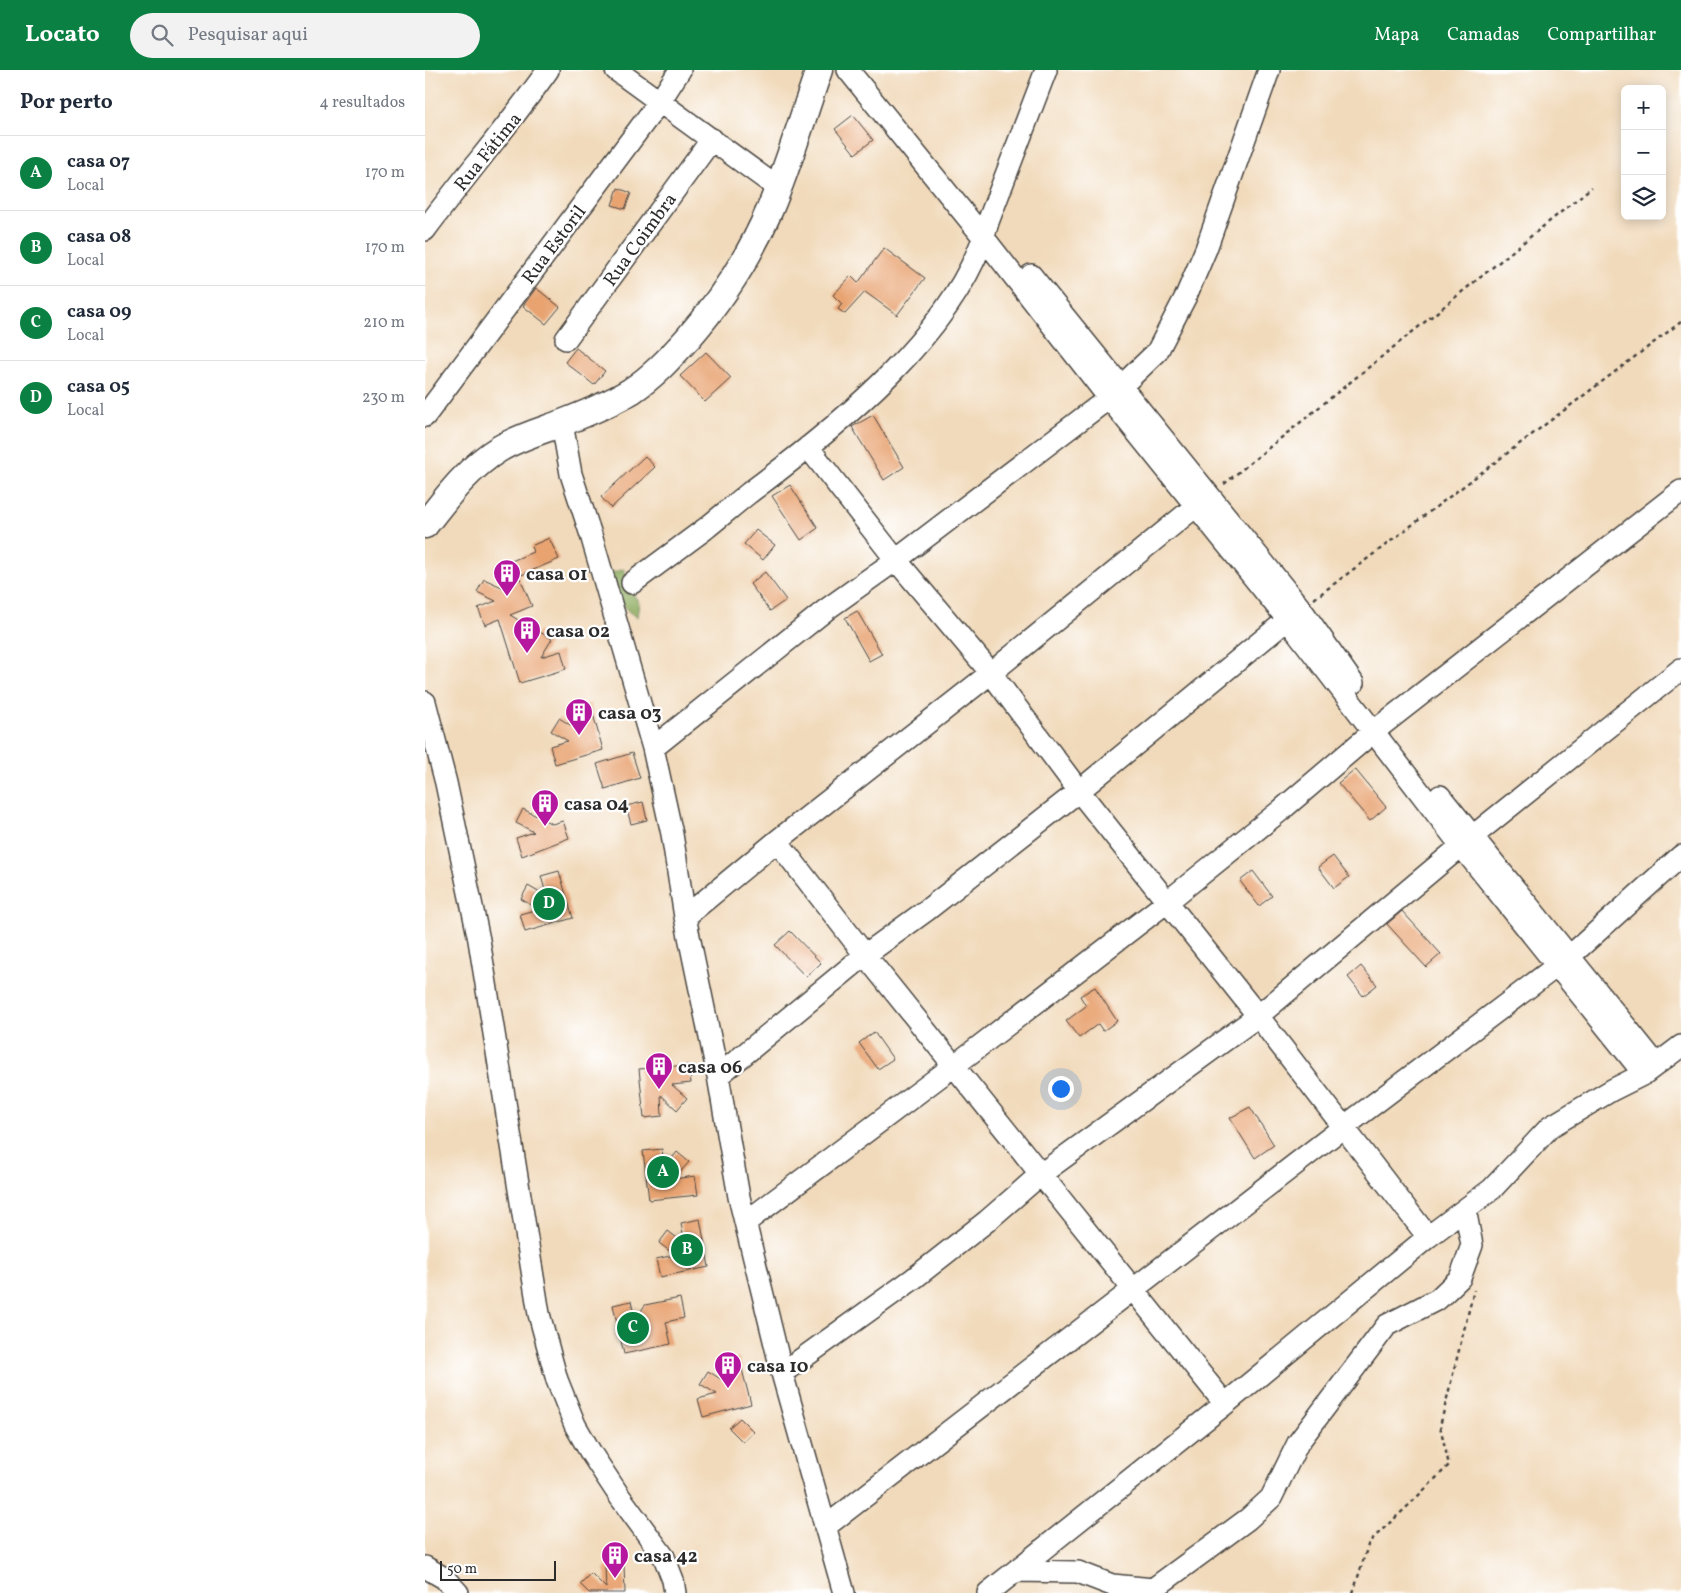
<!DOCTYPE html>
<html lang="pt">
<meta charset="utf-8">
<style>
:root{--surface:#fff;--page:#f2f2f3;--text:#1f2937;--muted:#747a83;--line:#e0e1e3;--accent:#0b8043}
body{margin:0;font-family:Vollkorn,serif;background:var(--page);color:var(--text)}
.controls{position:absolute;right:15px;top:15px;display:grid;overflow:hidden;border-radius:8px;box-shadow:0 2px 12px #0003}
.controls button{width:45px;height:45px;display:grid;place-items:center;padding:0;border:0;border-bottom:1px solid var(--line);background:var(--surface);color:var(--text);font:25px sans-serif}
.scale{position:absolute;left:15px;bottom:12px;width:116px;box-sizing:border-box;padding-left:5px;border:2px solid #2b2b2b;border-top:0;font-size:14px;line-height:18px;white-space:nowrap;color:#2b2b2b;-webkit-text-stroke:4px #fff;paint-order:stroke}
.you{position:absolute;left:635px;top:1018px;width:18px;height:18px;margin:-12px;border:4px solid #fff;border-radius:50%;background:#1a73e8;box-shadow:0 0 0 8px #1a73e833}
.badge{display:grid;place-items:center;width:32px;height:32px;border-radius:50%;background:var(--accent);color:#fff;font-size:16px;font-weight:700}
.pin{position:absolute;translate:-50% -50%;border:2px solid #fff;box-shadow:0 1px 5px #0006}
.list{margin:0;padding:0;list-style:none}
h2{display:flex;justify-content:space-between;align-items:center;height:65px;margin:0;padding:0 20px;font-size:21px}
h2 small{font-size:16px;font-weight:400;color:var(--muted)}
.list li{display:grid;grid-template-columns:32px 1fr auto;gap:15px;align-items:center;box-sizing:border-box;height:75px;padding:0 20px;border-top:1px solid var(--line)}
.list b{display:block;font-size:19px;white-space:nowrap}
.list p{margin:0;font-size:16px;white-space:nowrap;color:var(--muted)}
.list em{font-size:16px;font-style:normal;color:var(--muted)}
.icon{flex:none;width:28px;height:28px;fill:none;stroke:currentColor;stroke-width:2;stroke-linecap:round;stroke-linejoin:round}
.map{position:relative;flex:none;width:1256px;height:1523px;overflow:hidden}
header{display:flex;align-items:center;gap:30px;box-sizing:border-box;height:70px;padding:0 25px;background:var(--accent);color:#fff}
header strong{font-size:24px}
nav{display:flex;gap:28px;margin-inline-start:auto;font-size:18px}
.search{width:350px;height:45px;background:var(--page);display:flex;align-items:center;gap:12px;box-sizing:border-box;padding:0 18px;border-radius:28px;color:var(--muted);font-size:19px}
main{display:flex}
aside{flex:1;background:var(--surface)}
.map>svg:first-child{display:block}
</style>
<header>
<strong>Locato</strong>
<div class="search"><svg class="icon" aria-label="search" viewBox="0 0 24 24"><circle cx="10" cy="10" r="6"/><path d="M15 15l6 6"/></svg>Pesquisar aqui</div>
<nav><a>Mapa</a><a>Camadas</a><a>Compartilhar</a></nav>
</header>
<main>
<aside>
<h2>Por perto<small>4 resultados</small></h2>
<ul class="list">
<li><span class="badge">A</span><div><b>casa 07</b><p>Local</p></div><em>170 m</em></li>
<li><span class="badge">B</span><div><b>casa 08</b><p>Local</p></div><em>170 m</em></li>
<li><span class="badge">C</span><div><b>casa 09</b><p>Local</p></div><em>210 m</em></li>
<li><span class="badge">D</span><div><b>casa 05</b><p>Local</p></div><em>230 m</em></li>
</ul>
</aside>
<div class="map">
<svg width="1256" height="1523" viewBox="0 0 1256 1523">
<rect width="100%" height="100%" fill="#fff"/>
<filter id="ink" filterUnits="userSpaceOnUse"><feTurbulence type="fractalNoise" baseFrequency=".02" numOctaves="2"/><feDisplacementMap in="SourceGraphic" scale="10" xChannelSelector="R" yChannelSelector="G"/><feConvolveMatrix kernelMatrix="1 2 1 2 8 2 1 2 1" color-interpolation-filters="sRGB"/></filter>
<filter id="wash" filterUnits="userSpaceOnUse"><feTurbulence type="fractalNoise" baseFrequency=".0096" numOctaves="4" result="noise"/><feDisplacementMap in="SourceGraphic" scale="20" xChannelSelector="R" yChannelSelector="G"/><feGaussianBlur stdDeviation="1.12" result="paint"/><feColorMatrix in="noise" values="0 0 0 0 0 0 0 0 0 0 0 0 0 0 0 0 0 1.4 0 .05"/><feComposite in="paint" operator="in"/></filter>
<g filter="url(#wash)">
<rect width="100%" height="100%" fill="#f1dabb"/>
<!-- forest -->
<path fill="#8eac60" stroke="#5c6c46" d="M199 499 207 522 214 533 212 547C193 537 192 523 185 503Z"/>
<g id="blocks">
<!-- building -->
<path fill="#e8a371" d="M428 45 448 70 430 84 410 59Z
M193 118 206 123 200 139 187 135Z
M459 178 500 208 472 245 440 222 420 244 413 239 417 234 408 225 426 206 433 213Z
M111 218 135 237 121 254 98 236Z
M151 278 180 301 169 315 140 292Z
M281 282 306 308 280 332 255 306Z
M448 345 479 397 459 410 427 357Z
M220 386 230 397 186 438 176 427Z
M365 415 393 458 376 470 347 426Z
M331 460 350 475 338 490 319 474Z
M124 468 134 489 94 506 107 536 85 545 95 551 103 578 113 561 127 569 116 587 136 581 141 599 95 613 75 549 60 555 53 538 71 531 52 522 59 509 79 518 70 498 108 482 106 476Z
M340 502 361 530 345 541 325 514Z
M432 541 457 584 444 591 420 548Z
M165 633 178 680 130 694 125 676 143 671 126 661 134 648 152 659 147 639Z
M207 683 215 708 180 719 172 694Z
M930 699 961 737 945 751 913 713Z
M218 732 222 750 206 754 201 736Z
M98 739 127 754 138 751 144 768 97 786 91 768 109 762 91 753Z
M908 786 924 807 909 818 893 797Z
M134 801 148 848 100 862 95 844 113 839 96 829 103 816 122 827 116 806Z
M828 801 847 826 834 836 815 811Z
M977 841 1016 884 1001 897 962 854Z
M365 861 396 893 381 907 350 875Z
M936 896 952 915 938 926 923 907Z
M670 917 692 951 678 961 673 954 654 968 641 951 661 936 655 926Z
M449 962 468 989 453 999 434 973Z
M264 995 266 1013 247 1015 262 1028 252 1040 236 1025 237 1046 219 1048 214 999Z
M825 1037 849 1075 830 1088 805 1048Z
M237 1079 239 1098 252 1082 264 1092 249 1109 270 1106 273 1125 224 1130 218 1081Z
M275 1149 284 1197 235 1207 231 1189 250 1185 234 1173 243 1161 260 1174 256 1153Z
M255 1228 259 1248 241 1252 246 1274 199 1284 188 1235 206 1231 210 1250 220 1235Z
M314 1288 326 1334 278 1347 273 1329 292 1324 275 1314 283 1301 302 1313 296 1292Z
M315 1348 329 1362 318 1372 304 1358Z
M199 1496 200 1523H164L155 1514 166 1503 181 1518 180 1497Z"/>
</g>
</g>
<g filter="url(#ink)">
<use href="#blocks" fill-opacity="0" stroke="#494541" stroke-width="1"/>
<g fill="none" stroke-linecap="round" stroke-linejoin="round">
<!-- minor casing -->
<g stroke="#494541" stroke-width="24">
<path id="minor" d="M191 0 353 118
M423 0 559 168 684 328 862 549 1037 777 1219 1004
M0 160C40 106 84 55 123 0
M606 205 876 539 928 613
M141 269 287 69
M0 346 235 31 255 0
M137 353 146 404 166 465 228 678 247 764 260 847 293 1006 314 1127 357 1303 419 1523
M383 377 471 490 566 603 654 721 833 946 1003 1167
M207 513C231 495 256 477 280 459 295 447 309 435 324 423 410 359 535 260 563 152L621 0
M0 632 21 713 54 870 114 1244 132 1310 150 1355 166 1383 195 1427 239 1487 248 1510 250 1523
M228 678 402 539 471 490 684 328 732 282 761 226 781 179 844 0
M1015 726 1231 994
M352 771 440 885 800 1334
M260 847 352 771 566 603 782 427
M293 1006 440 885 502 840 654 721 874 540
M321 1152 530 995 742 832 855 741 948 662 1256 421
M357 1303 488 1209 562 1151 616 1104 833 946 1048 766 1256 599
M400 1457 920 1056 1145 886 1256 786
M0 1497 19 1508 33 1523
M591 1501 653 1502 687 1515 728 1519 823 1449 846 1428 873 1373 962 1255 1013 1229 1035 1208 1047 1175 1040 1139
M563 1523 800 1334 1003 1167 1067 1119 1125 1057 1187 1020 1219 1004 1256 976"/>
</g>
<!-- major casing -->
<g stroke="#494541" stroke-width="29">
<path id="major" d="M0 455C21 428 44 397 74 379 94 367 116 361 137 353 160 344 185 334 206 321 229 306 246 287 264 267 297 229 325 186 345 139 364 94 378 46 394 0"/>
</g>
<!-- path -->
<path stroke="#494541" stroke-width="2.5" stroke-dasharray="4 4" stroke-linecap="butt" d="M799 414 1167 117
M889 529 1256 252
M928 1523 944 1472 985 1434 1024 1395 1015 1356 1049 1220"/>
<!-- minor -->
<use href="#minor" stroke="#fff" stroke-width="21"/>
<!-- major -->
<use href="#major" stroke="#fff" stroke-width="26"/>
</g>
</g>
<!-- icons -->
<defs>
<g id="building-pin" transform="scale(1.4375)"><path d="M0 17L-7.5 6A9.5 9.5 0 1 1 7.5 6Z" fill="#b5179e" stroke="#fff"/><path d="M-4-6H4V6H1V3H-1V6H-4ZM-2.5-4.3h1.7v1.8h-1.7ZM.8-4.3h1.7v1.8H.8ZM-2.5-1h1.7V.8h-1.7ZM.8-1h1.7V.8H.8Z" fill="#fff"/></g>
</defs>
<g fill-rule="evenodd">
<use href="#building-pin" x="82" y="503"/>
<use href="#building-pin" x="102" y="560"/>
<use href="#building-pin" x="154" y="642"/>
<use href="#building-pin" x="120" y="733"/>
<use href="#building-pin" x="234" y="996"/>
<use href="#building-pin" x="303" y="1295"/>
<use href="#building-pin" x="190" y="1485"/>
</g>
<g text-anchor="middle" stroke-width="4.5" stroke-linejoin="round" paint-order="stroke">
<!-- street labels -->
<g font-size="19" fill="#2b2b2b" stroke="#fff">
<text transform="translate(62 81) rotate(-51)" y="7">Rua Fátima</text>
<text transform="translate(214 169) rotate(-54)" y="7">Rua Coimbra</text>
<text transform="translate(128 174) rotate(-53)" y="7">Rua Estoril</text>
</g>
<!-- poi labels -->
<g font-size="19" font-weight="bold" fill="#2b2b2b" stroke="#fff" text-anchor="start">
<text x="101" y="510">casa 01</text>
<text x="121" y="567">casa 02</text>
<text x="173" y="649">casa 03</text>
<text x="139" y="740">casa 04</text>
<text x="253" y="1003">casa 06</text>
<text x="322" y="1302">casa 10</text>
<text x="209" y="1492">casa 42</text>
</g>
</g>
</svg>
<div class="controls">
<button>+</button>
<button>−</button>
<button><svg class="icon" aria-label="layers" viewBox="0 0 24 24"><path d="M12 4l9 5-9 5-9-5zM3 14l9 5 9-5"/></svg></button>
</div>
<div class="scale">50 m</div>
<div class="you"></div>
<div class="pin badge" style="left:238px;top:1102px">A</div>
<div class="pin badge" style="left:262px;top:1180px">B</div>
<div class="pin badge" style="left:208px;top:1258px">C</div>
<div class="pin badge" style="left:124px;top:834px">D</div>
</div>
</main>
